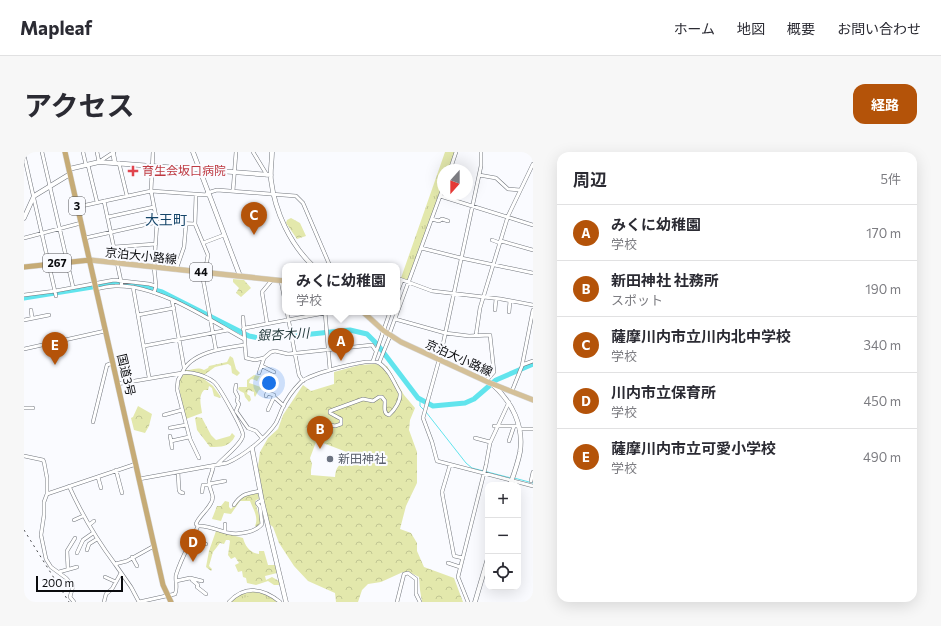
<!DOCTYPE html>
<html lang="ja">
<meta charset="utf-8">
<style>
:root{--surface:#fff;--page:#f7f7f7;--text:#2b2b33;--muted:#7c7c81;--line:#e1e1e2;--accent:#b45309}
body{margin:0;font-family:Commissioner,"Noto Sans JP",sans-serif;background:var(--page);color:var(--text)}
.controls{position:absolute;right:12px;bottom:12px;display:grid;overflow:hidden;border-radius:8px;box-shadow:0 4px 16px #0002}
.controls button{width:36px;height:36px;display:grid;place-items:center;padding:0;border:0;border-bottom:1px solid var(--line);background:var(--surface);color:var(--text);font:20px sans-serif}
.compass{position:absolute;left:413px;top:12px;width:36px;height:36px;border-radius:50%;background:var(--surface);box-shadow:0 4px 16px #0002;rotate:201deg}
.scale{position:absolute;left:12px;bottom:10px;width:87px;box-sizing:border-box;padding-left:4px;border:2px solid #0a0b0e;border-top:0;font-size:11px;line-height:14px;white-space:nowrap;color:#0a0b0e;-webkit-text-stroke:3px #fafbff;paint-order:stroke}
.you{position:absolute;left:245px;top:231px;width:14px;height:14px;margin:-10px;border:3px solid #fff;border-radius:50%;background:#1a73e8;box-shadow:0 0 0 6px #1a73e833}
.badge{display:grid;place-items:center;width:26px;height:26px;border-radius:50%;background:var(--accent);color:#fff;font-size:13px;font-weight:700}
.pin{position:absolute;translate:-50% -33px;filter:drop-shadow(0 1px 2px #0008)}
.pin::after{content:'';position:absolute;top:21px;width:14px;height:12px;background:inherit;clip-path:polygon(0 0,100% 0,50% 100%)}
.popup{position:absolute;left:258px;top:111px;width:118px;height:52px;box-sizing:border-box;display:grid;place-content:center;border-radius:8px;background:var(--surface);filter:drop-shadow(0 1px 3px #0005);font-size:13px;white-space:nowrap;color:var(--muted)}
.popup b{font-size:15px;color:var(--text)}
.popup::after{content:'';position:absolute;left:50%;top:100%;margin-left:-8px;border:8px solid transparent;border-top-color:var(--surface)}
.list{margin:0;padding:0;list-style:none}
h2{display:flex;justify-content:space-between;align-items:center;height:52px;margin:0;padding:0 16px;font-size:17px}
h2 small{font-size:13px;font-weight:400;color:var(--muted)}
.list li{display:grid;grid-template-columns:26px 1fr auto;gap:12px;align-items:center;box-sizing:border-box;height:56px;padding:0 16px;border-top:1px solid var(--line)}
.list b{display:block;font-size:15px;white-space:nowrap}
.list p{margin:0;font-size:13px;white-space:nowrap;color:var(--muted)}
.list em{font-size:13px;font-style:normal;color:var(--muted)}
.icon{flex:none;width:22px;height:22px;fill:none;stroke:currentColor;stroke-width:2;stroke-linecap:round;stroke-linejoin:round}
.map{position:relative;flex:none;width:509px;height:450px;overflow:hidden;border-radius:12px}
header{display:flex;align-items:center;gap:24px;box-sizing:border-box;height:56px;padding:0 20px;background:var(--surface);border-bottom:1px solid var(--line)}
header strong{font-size:19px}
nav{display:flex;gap:22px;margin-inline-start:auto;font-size:14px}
.intro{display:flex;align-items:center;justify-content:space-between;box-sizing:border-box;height:96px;padding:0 24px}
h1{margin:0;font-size:28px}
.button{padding:10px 18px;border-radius:12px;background:var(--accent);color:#fff;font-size:14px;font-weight:700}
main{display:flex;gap:24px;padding:0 24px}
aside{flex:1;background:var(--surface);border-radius:12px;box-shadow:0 4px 16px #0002}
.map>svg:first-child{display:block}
</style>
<header>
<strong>Mapleaf</strong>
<nav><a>ホーム</a><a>地図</a><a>概要</a><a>お問い合わせ</a></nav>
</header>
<div class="intro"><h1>アクセス</h1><a class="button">経路</a></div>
<main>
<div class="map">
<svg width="509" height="450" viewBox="0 0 509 450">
<defs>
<pattern id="grass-tufts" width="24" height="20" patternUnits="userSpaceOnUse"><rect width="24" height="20" fill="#e3e8ac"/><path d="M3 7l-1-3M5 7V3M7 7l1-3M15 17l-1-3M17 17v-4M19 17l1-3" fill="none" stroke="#c1c693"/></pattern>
<pattern id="forest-crowns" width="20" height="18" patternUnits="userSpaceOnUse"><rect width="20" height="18" fill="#e3e8ac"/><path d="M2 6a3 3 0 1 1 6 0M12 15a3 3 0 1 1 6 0" fill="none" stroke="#c1c693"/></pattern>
</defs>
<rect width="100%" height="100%" fill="#fafbff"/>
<!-- grass -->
<path fill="url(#grass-tufts)" d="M421 0H431L425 18H419V34L383 129 377 126Z
M222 440C234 439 244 442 253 450H207L216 443Z"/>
<!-- forest -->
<path fill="url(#forest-crowns)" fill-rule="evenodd" d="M267 66 276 71 282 84 273 87 262 71 263 68Z
M209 127 220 128 227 136 217 145 212 141 215 136 209 130Z
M206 204 209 206 212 217 216 221 213 224 208 221 207 214 204 212 191 215 180 223V227L189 234 197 245 196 246 190 244 188 236 185 234 184 238H180C174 244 177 253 178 261L162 267C160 257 148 224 162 218 163 218 164 218 165 218 171 217 174 215 180 218L184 216 185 214 203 210Z
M350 212 363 214 380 243 391 256 386 268 385 278 393 300V331L382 354 376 377 387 381 393 391V399L400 415 430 426 439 450H398L396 438 395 425 385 420H379L357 430 344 432 338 438 334 450H312L311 441 284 429 270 414 255 391 249 375 243 370 234 315 236 300 244 286 254 277 259 263 279 233 287 239 310 232V220L336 213ZM292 290 299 291 328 302 325 309C315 312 312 314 311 325L287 323V318L288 312 286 306Z
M230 223 236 224 233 229 228 227 226 228 225 231 237 235 241 234 243 229 246 227 254 231V232L247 229C246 235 240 237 235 238L231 245 230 243V240L224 238 223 242 226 244 227 248 225 250 221 245 220 241 216 239 214 237 215 235H223V228Z
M114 254 128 262 125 274 121 281 110 278 107 266 109 265Z
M173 265 178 266 187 283 192 288 206 284 208 281 211 284C206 295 197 295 186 295L173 278 171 266Z
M234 341 235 347 232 348 231 350 237 370 233 375 231 374C235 365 229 357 226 349H216L207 362 200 361 197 369 188 367 193 354H197L201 349 205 350V355L207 357 220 343Z
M192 379 219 386C221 394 226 401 235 402V399H240L244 413H251L253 421 241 424 242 428 248 425 255 429V433H250L244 429 232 433 223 431 222 426 219 425 218 419 214 420 211 413 215 411 211 405 207 407 204 403 206 389 205 388H202L200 392 196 391 189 400 185 414 188 417 187 419 182 415 185 399Z"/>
<!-- pitch -->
<path fill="#e3e8ac" d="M231 443 239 445 248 450H212L219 446Z"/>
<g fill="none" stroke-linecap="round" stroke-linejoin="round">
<!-- stream -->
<path stroke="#61e4ed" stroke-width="1" d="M394 246 396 248V254L400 258
M402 260 442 311 448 316 487 326
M490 326 509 331"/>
<!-- river -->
<path stroke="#61e4ed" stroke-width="5" d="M0 146 93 131 112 133 138 140 225 184 240 187 326 178 343 182 353 192 394 246 409 254 441 251 450 247 472 228 509 212"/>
<!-- minor casing -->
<g stroke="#72767d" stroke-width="4">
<path id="minor" d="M18 0 49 135
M59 0 62 13
M73 0 75 10 90 0
M129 0 127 39 133 70 130 115 132 134 130 141
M229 0 243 23
M457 0V14L418 197 399 266 408 290 413 309 509 334
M0 3 32 144
M95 11 103 44
M64 13 73 50
M426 18 432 0
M455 23 472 26 484 37 496 38
M209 39 212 0
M183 41 193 38 272 44 279 51 306 114
M172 43 171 72 184 103 181 120
M416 44 509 73
M80 49 98 134
M53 55 127 39 184 43
M84 65 130 55
M408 67 415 69 418 67 424 69
M0 86 57 71
M61 86 133 70 171 72
M468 88 476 91
M477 89 509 98
M179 91 200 83
M90 95 132 92
M397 96 437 106 509 121
M152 118 160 95 162 72
M180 120 179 127 192 198
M373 126 408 139 477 147 509 153
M257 129 261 150
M109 135 125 225
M72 137C78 136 85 134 91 134 133 132 184 167 220 187
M373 141 378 128
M0 143 31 139 90 128 125 132 132 134
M148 148 160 215
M7 158 8 166
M471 158 472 147
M263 160 275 223 279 229
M301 160 306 218
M485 160 486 149
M114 163 150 156
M219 165 222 206 231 208 240 206 247 200 251 199 264 202 348 193 352 199
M371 167 421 181 445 184 466 183 470 220 462 229
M0 168 25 163
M243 171 238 140 248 128
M219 177 221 176 306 160
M365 183 419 36
M452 183 456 156 484 64 509 12
M120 194 204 178
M0 197 81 179
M349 209 366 160
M355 211 366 184
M498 213 509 209
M238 214 250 220
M235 221 240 206
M93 232 158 221C167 200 200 196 221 193
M212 233 211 239 214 245 213 249 215 252 212 259 224 276 232 279 238 286
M488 239 498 214 509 158
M242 244 243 241 250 243V245L260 254
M0 256H9
M244 258 250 245
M140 263 158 258
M69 270 83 213 89 211
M470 274H494
M294 275 289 283 293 287H297
M146 276 162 273
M495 277H509
M146 284 147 289 165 285
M451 286 466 290
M147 289 148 296
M485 289 490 274
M0 304 19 308 20 310 23 326V342L20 350V363L17 383 22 407 27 415 42 426 49 434 46 445 50 450
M175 306 166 287 153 237 154 228 158 221C167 219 182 224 190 230 195 234 219 277 219 283 218 292 199 306 193 313
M426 313 418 340 419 346 430 404 439 406
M92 318 98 341
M154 320 155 338 156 340 159 341
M74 325 77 336
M115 327 203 311C219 304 242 286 252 271 254 267 256 262 258 257 262 248 270 237 277 230 286 222 346 205 355 211 365 217 370 231 376 241 377 248 371 258 365 263 359 262 361 254 361 249L358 245H355L349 249 339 247 306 259V261L317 267V272L311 274 298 271 294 275 307 280
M507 329 509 320
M185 332 201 329
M45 334C58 363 73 388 91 412
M178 340 179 333H186
M23 342 112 312
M210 353C218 341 223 342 236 339
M50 368 59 364
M201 372V380
M65 373 70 369
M174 374 172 372C175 364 183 359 187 351 192 343 184 337 185 329 186 324 189 320 189 314
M169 386 182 392
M63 398 65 392 73 387
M53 401 59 388 69 381
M108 405 113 414
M424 411 436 415
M44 417 43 399 51 386
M35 420 53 415
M81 425 92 430
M168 428 174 433 173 435 182 442
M152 429 166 426 178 429
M80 450 82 442 88 437 97 421
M115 450 151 442C154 436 151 430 152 423 157 406 167 390 174 374 184 373 195 379 205 381 215 383 232 380 238 372L236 355 233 351 238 348
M115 450 107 435 91 412 103 409 130 394
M205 450C221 433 239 436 256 450
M373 450 380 422 384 421 392 427V442L396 450
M444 450 434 425 462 313 466 291 485 250"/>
</g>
<!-- tertiary casing -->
<g stroke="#72767d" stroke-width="5">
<path id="tertiary" d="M169 0 216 124
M248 0C248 9 246 19 247 28 251 60 266 92 289 114
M89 1 91 11
M45 17 75 10 247 23
M0 66 10 44 46 22
M469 233C488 250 500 274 496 300 494 311 490 322 486 333
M228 296 238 349 262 450
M451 450 464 406"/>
</g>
<!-- primary casing -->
<g stroke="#d8d8d8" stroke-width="6">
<path id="primary" d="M66 108 261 129
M339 160 360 179 377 190 466 231 509 248"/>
</g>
<!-- trunk casing -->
<g stroke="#d8d8d8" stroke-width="6">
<path id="trunk" d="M41 0 139 433 147 450
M0 115 66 108"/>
</g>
<!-- minor -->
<use href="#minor" stroke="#fff" stroke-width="3"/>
<!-- tertiary -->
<use href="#tertiary" stroke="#fff" stroke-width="4"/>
<!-- primary -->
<use href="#primary" stroke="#d4c098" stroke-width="5"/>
<!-- trunk -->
<use href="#trunk" stroke="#c6ab76" stroke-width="5"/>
<!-- rail -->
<path stroke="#46474a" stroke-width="1" stroke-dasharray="2 4" stroke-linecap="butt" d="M0 378 45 450"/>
</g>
<!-- markers -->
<path fill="#e0444e" stroke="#fafbff" stroke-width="1.5" d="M107 13h4v4h4v4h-4v4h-4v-4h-4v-4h4z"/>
<circle fill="#6b7280" stroke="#fafbff" stroke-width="1.5" cx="306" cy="307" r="4"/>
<g text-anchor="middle" stroke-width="4" stroke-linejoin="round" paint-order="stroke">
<!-- shield labels -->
<g fill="#fafbff" stroke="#525356" stroke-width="1">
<rect x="45" y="45" width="16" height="18" rx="3"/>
<rect x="19" y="102" width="28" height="18" rx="3"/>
<rect x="166" y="111" width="22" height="18" rx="3"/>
</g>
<g font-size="11" font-weight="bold" fill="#0a0b0e">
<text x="53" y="58">3</text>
<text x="33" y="115">267</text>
<text x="177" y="124">44</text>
</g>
<!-- health labels -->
<g font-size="12" fill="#be3a42" stroke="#fafbff" text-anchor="start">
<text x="118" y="23">育生会坂口病院</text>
</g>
<!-- street labels -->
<g font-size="12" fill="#0a0b0e" stroke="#fafbff">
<text transform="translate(117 104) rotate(6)" y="4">京泊大小路線</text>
<text transform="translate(435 206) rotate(24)" y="4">京泊大小路線</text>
<text transform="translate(102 223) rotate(77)" y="4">国道3号</text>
</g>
<!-- worship labels -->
<g font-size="12" fill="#5b616d" stroke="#fafbff" text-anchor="start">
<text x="314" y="311">新田神社</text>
</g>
<!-- water labels -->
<g font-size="13" font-style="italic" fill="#1f3638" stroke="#fafbff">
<text transform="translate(259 182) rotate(-3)" y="5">銀杏木川</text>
</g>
<!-- quarter labels -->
<g font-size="14" fill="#154569" stroke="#fafbff">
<text x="142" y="73">大王町</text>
</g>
</g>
</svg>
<div class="controls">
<button>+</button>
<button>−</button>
<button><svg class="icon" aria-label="locate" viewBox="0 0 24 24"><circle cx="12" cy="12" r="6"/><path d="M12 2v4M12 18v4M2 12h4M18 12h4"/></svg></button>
</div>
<svg class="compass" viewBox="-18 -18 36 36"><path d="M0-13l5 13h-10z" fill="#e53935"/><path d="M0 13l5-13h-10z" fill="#7c7c81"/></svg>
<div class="scale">200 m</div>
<div class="you"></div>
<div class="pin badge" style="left:317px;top:209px">A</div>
<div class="popup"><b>みくに幼稚園</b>学校</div>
<div class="pin badge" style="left:296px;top:297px">B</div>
<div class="pin badge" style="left:230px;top:83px">C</div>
<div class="pin badge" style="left:169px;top:410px">D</div>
<div class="pin badge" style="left:31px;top:213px">E</div>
</div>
<aside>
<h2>周辺<small>5件</small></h2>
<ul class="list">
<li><span class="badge">A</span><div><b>みくに幼稚園</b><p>学校</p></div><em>170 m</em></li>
<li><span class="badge">B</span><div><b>新田神社 社務所</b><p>スポット</p></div><em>190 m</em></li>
<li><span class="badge">C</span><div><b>薩摩川内市立川内北中学校</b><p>学校</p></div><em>340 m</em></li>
<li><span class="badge">D</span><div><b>川内市立保育所</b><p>学校</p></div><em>450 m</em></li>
<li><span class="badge">E</span><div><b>薩摩川内市立可愛小学校</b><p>学校</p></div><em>490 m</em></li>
</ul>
</aside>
</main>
